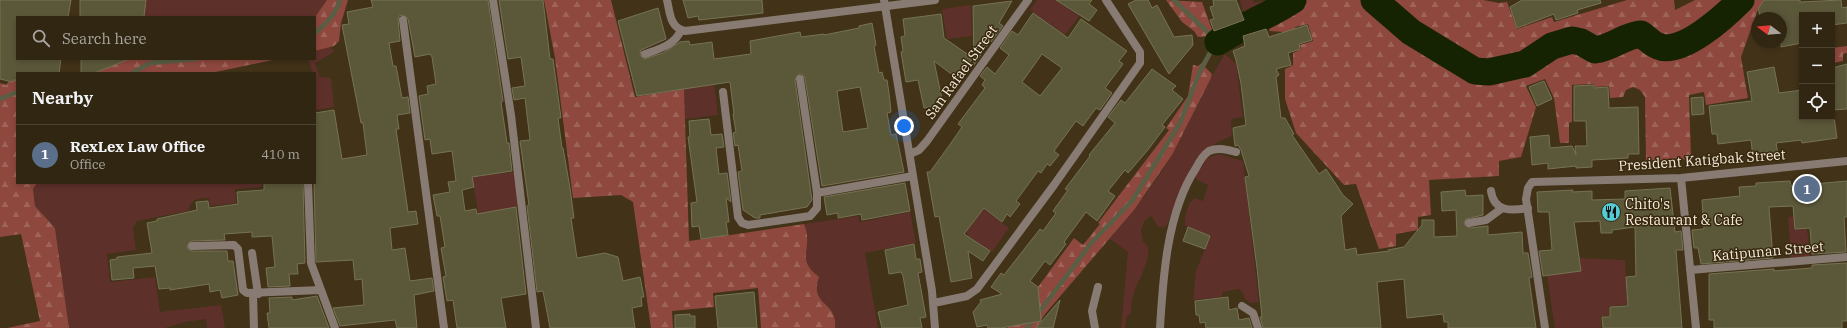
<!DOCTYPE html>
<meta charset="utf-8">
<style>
:root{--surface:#312612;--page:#3d3220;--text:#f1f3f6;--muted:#a8a59f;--line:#4c4332;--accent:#bca0f2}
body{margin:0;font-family:"IBM Plex Serif",serif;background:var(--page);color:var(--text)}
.controls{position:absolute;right:12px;top:12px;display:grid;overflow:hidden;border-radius:0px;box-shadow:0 2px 6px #0003}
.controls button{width:36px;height:36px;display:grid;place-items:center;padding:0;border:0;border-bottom:1px solid var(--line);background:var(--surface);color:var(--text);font:20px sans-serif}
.compass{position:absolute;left:1751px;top:12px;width:36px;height:36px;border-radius:50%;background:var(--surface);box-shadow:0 2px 6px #0003;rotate:286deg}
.you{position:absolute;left:904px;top:126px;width:14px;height:14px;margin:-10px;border:3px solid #fff;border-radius:50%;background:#1a73e8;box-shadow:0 0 0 6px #1a73e833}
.badge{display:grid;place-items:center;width:26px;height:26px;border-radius:50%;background:var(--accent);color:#fff;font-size:13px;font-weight:700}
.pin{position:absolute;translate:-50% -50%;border:2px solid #fff;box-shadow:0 1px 4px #0006}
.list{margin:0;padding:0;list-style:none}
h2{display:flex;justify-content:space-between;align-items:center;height:52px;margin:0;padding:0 16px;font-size:17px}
h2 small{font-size:13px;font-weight:400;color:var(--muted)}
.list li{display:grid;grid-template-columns:26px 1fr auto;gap:12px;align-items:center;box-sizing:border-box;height:60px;padding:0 16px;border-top:1px solid var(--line)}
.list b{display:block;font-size:15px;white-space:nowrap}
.list p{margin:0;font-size:13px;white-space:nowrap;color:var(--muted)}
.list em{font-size:13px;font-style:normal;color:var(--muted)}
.icon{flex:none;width:22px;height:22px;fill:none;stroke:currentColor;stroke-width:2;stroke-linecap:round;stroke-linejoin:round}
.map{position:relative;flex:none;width:1847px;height:328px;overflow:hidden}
.search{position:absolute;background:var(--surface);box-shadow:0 2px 6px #0003;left:16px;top:16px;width:300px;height:44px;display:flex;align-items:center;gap:10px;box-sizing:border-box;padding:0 14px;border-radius:0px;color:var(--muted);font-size:15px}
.panel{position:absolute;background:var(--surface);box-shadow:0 2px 6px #0003;left:16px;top:72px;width:300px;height:112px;border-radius:0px}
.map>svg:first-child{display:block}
</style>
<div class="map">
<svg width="1847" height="328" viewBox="0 0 1847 328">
<defs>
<pattern id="forest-firs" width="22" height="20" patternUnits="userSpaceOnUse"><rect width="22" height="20" fill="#8e483e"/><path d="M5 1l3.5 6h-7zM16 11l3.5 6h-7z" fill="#9e6359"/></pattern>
</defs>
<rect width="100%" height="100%" fill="#413218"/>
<!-- grass -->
<path fill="#5e302a" d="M146 0H327L315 17H144Z
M1037 0H1055L1079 16 1065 35 1030 10Z
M1240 0H1253V3L1267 0 1264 5 1245 19Z
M971 5 972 36 947 39 942 9Z
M331 47 334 52 315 63 320 77 331 78 334 107 315 110V73H313L308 59H315V51Z
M1225 54 1236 64 1243 117 1231 119 1232 136C1189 150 1182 188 1167 225L1164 228 1157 226 1152 216 1145 220 1141 230 1143 242 1148 246C1150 264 1139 277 1134 293 1131 300 1132 308 1130 315L1127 316 1125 328H1121L1128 252 1110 239C1131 213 1156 184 1172 154 1190 121 1205 86 1225 54Z
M714 85 718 115 685 119 684 89Z
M1219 154 1243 161 1259 302 1250 303 1244 298 1243 293 1239 289 1223 292 1221 297 1193 300 1196 271 1210 236 1188 227 1185 225C1184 216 1187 205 1194 198L1203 201 1208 185 1196 179V175L1207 158Z
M514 172 518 203 517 207 489 212 479 217 472 177Z
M37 183H262V187L235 189 236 203 210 206 209 198C198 198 191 199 188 211L137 221 133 228 136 250 107 254 110 282 155 277 160 312 221 305 225 328H207L206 319 185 322 165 328H69L55 228 35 206 33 189Z
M984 209 1009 228 992 252 968 236 967 231Z
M910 212 916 243 865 253 878 328H835C838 306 818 305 817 290 816 286 818 281 819 277 816 274 810 270 808 265 802 254 812 242 804 224L858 216 860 222Z
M1794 216 1795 229H1807L1810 256 1791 258 1788 217Z
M1580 258 1625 260 1627 305 1609 306V316H1601V328H1555L1547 275 1581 271Z"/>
<!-- forest -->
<path fill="url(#forest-firs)" d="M327 0H348L341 23 339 41 334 46 315 51V17Z
M544 0H611L635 97 684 89 689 241 804 224C812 242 802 254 808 265 810 270 816 274 819 277 818 281 816 286 817 290 818 305 838 306 835 328H761L758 288 713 293 714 307 672 311 673 328H651L633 202 621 195 573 198 555 58Z
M1166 0 1202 2 1214 35 1218 38 1233 30 1269 0H1483L1499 3 1507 2 1517 29 1552 17 1554 22 1627 0H1674L1675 10 1695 0H1764L1758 9 1741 57 1748 98 1706 105 1704 92 1689 95 1691 159 1646 161 1645 97 1640 90 1633 87 1626 90 1623 97 1610 98 1609 86 1595 87 1594 84 1572 85V122L1569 123V143H1560L1554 98 1545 79 1526 86 1536 107 1521 157 1499 161V176L1429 180 1431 215 1418 217V230L1396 234V246L1379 249 1356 184 1344 185 1296 133 1285 99V69L1293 65V53L1301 49 1300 45 1313 41 1308 24 1295 27 1297 33 1270 31 1266 23 1257 27 1230 45 1216 47 1205 67 1212 74 1211 78 1172 155 1134 210 1045 314 1036 328H1007L1039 302 1038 287 1074 238 1083 245 1100 224 1098 223 1169 130 1166 128 1188 96 1193 65 1198 66 1203 62 1212 45 1207 36 1198 37 1194 31 1182 22Z
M1847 46V53L1843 54V61L1833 63 1832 48Z
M129 59H277L211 73H94Z
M13 80H17V183H37L33 189 35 206 55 228 69 328H7L40 321 21 234 0 237V83L6 85 9 81 13 82Z"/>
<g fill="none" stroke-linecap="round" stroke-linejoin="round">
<!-- stream -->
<path stroke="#595f44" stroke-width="4.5" d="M315 33C327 23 335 15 340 0
M132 73 150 63 196 59
M0 99 17 92
M1027 328 1092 242 1132 201 1180 123 1200 71 1213 47 1218 42 1174 0"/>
<!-- river -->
<path stroke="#162302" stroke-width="27" d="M1374 0 1411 32 1475 71 1489 72 1525 64 1552 46 1572 40 1581 42 1595 50C1614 47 1623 36 1641 34 1647 38 1652 44 1658 46 1681 57 1726 15 1741 0
M1218 42C1241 26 1269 16 1293 0"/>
</g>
<!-- building -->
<path fill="#5b583a" stroke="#767354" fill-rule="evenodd" d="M0 0H71L68 17H17V59H61L59 73H17V80H13V82L0 79Z
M80 0H146L144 17H80Z
M371 0H488L503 101 501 102 507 143H509L512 171 472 177 474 187 462 190 465 211 476 209 477 214 516 207 526 294 501 298 506 328H457L453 300 447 301 443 277 446 276 441 248 445 247 440 216H437L433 195 450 192 448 182 456 181 452 151 432 154 430 139 425 140 419 96 428 94 427 86 436 84 432 57 430 54 415 57 408 19 403 15 399 16 398 20 400 41 389 43 393 66H396L402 98 408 97 410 113 397 115 399 129H396L408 212 416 211 418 224 390 228 392 250 405 248 410 281 432 278 434 291 414 295 417 328H397L395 320 340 326 333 308 364 305 362 279 355 280 353 260 316 262 314 183H315V113L334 110 342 159 367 155 363 123H361L342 25 349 24 347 12 373 7Z
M499 0H543L550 59H553L561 118H558L562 148H563L570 188 574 218H571L577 258 605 253 618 257 623 281 640 277 644 297H641L642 306 632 308 635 328H550L543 291 537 292 527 206 529 205 520 141 530 140 525 98 514 100 512 88 525 86 521 57 508 59Z
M683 0H762L763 13 699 20 698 16 688 18Z
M1056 0H1092L1089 4 1097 10 1089 21Z
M1136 0H1148L1152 8 1157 5 1174 37 1192 35 1193 45 1169 74 1128 4Z
M1213 0H1236L1244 20 1214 31 1210 20 1214 19 1210 7 1214 6Z
M1522 0H1600L1601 3 1577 10 1578 13 1556 20 1554 14 1517 28 1510 7Z
M1764 0H1800V2L1841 0 1842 8 1847 7V23L1832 25V15H1802V43L1781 47V18H1761L1758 9Z
M1012 1 999 23 1003 26 991 42 990 41 974 65 973 6Z
M658 8 666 39 641 50 640 55 644 59 663 53 680 42 689 41 690 45 712 42 714 59 751 54 750 41 800 32 801 37 824 34V35L859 28V26L872 23 876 45 874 46 879 73 882 72 884 80H887L889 93 891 112 887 113 891 135 896 134 904 172 822 186 805 78 802 74H799L795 80 812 200 807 207 760 215V218H755L743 210 738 172 742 171 738 145 735 146 733 133 736 132 733 114H734L730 82 637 96 618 21ZM860 87 868 128 843 132 837 91Z
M1033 13 1068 38 1081 19 1127 51 1119 61 1123 64 1105 88 1112 93 1100 110 1096 108 1083 126 1076 121 1054 151 1059 155 1050 166 1047 164 1041 173 1038 171 1016 201 1020 204 1010 217 1007 214 1002 222 984 208 964 234 990 251 983 261 968 251 972 278 951 282 939 216 935 217 927 172H930L951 143 962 127 958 124 985 88 982 85 985 80 980 76 987 67 995 74 1009 55 1000 48 1012 31 1018 35ZM1042 54 1062 68 1040 96 1022 82Z
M941 14 944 38 973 58 958 79 934 61 943 104 924 108 918 80 906 82 901 52 903 51 901 37 905 36 903 19Z
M1307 25 1312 40 1299 44 1300 49 1288 53 1291 65 1276 69 1279 75 1276 77 1281 118H1285L1294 134 1292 135 1319 174 1326 169 1343 195 1353 204 1341 216 1345 250 1356 248 1357 255 1389 251 1388 250 1404 247 1422 225V220H1434V237L1457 236 1456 210 1442 211 1441 192 1465 190 1466 196 1483 195V215L1466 219 1464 224 1470 228 1488 226V235L1522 232 1523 253H1528L1532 277 1529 278 1536 328H1448V322H1444L1443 314 1407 318 1404 279 1377 282 1381 328H1263L1260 317H1262L1257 268 1245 177 1249 176 1241 150 1238 145 1235 146 1233 128 1246 125 1241 84 1236 60 1233 51 1245 46 1243 36 1266 29 1269 37Z
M81 59H127V60L94 73H81Z
M1847 64V109L1832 110V68Z
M1774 67 1779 93 1802 90V117H1834L1837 138 1802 143 1801 140 1776 143 1778 154 1753 158 1751 140 1718 144 1717 134H1712L1709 106 1752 101 1747 72Z
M1152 69 1176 86 1172 90 1183 99 1162 125 1165 127 1147 151 1128 173 1125 170 1108 191 1115 196 1097 221 1086 212 1064 242 1066 244 1050 265 1045 261 1030 281 1038 287 1041 321 1001 328H988L987 325 977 327 973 312 981 302 980 300 1002 294 991 287 1001 273 1004 275 1040 229 1043 231 1056 213 1053 211 1068 190 1065 189 1090 156 1089 155 1115 123 1108 117 1121 100 1125 103Z
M1544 81 1552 99 1537 106 1529 87Z
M1594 85V88L1608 87 1609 108 1638 107 1639 154H1628V158L1592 160V167L1576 168V166L1548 169V163L1532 165 1530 137 1549 135 1550 148 1572 146 1576 155 1575 146H1587L1586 121H1574V86Z
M1703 97 1704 114 1692 115 1691 98Z
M709 119 711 135 722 134 724 147 716 148 719 174 727 173 731 202 726 198 729 222H726L728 235 701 239 699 226 692 227 691 203 697 202 688 137H690L689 121Z
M1790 181 1791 186 1847 181V217H1844L1846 252 1812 254 1810 228 1795 229 1793 206 1769 207 1773 258 1701 264 1698 248H1694L1692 230 1704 229 1702 200 1740 196 1739 187 1756 186V183Z
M264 183H303L305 263 297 264 298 274H289L290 286 268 287 266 268 275 267 272 236 252 237V232L224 234 225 240 191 241 187 246 188 249 192 251H227L228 261H233L238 295 222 298 220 290 210 292 209 284 170 290V288L159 289 155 266 133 268 134 278 112 280 110 260 117 259V257L152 253 147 223 157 221V219L197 210 196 202 208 201 209 208 238 204 237 192 264 190Z
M905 183 910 211 862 220 861 214 838 218V213L827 215 824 197Z
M1670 188 1675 232 1681 231 1683 250H1676L1682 328H1603L1602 317H1610V307L1628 306 1626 277 1636 276 1635 227 1612 230V233H1601L1600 221 1574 222 1581 271 1543 276 1539 251 1552 250 1549 212H1538L1537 192 1573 190 1572 192 1592 191V200L1625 199V191Z
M1188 227 1210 236 1205 249 1183 241Z
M914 244 916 259H920L922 272 918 273 926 317 920 318 922 328H882L878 312 908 305 903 276 901 272 889 274 885 250Z
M1847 263V321H1842V328H1714V320H1709V274L1774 269V271L1812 268V265Z
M754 292 757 328H718L715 296Z
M317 296 329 328H269L267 313H270L269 298 292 297V300Z
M1228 297 1229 310 1237 308 1239 320 1249 318 1252 328H1206L1205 322 1200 323 1199 315H1196L1195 301Z
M1060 300 1053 328H1036Z
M690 314V316H695V328H675V315Z"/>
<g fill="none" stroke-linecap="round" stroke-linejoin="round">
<!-- service -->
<path stroke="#887b73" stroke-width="8" d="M1491 191C1494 212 1511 211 1528 208
M1469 223 1486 220 1501 209
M252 253 258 294
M253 294 254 328
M1242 306 1253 313 1258 328
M1095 328 1092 311 1098 287
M1160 328C1163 277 1167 212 1196 168 1199 162 1203 155 1209 151 1218 147 1227 150 1236 152"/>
<!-- pedestrian -->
<path stroke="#887b73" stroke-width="8" d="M645 54C659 49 675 45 681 30"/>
<!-- minor -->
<path stroke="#887b73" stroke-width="8" d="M493 0 511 115 536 328
M667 0C670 13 670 28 685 31L935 0
M884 0 932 291 935 328
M403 20 444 328
M800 79 817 193 913 176
M723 92 738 217 742 223 748 225 810 216 817 208V193
M910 154 919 150 927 141 1028 0
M1681 178 1696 328
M308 183 311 263 335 328
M192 246 234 245 238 249 243 290 247 293 320 290
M1690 270 1847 257
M934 303 967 296 977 289 1054 185 1140 63V52L1106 0
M1545 328 1526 199 1528 188 1532 182 1681 178 1847 161"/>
</g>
<!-- icons -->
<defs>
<g id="restaurant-disc" transform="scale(1)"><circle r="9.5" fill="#52ccd5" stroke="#37280e"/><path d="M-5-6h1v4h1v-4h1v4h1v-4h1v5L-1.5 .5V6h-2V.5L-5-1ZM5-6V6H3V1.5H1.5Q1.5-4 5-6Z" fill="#111"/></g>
</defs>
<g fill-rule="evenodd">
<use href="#restaurant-disc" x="1611" y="212"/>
</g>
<g text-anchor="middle" stroke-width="3" stroke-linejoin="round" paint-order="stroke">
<!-- street labels -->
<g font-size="14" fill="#f6ecdd" stroke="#37280e">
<text transform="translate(961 72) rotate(-54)" y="5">San Rafael Street</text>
<text transform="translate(1702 160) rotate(-4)" y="5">President Katigbak Street</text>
<text transform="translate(1768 251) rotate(-5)" y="5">Katipunan Street</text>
</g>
<!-- poi labels -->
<g font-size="14" fill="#f6ecdd" stroke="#37280e" text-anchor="start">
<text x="1625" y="209">Chito's<tspan x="1625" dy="16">Restaurant &amp; Cafe</tspan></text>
</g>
</g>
</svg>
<div class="controls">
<button>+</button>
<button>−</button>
<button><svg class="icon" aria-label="locate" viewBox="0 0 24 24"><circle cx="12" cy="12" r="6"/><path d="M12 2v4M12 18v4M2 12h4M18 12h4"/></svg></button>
</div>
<svg class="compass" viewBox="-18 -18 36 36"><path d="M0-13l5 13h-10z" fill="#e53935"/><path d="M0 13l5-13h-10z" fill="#a8a59f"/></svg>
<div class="you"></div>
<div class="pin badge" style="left:1807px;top:189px;background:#5c6f8a">1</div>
<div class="search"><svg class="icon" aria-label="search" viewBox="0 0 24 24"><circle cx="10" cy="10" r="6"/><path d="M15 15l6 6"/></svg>Search here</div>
<section class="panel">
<h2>Nearby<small></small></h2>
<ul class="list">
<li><span class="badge" style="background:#5c6f8a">1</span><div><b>RexLex Law Office</b><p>Office</p></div><em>410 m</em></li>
</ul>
</section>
</div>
